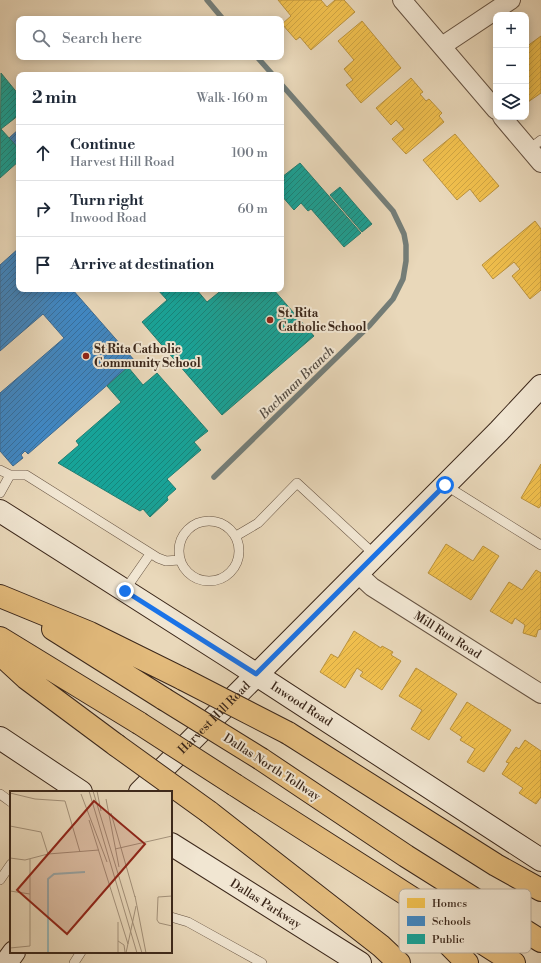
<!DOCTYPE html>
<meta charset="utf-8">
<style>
:root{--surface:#fff;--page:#f6f6f7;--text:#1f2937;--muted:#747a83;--line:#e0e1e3}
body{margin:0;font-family:"Libre Bodoni",serif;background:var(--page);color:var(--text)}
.controls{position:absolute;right:12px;top:12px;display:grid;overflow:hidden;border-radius:8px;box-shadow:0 2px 10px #0003}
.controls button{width:36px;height:36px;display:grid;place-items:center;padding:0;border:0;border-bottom:1px solid var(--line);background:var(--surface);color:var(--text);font:20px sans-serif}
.stop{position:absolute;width:12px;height:12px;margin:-9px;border:3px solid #1a73e8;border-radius:50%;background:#fff}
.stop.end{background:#1a73e8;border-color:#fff;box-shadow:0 1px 4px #0008}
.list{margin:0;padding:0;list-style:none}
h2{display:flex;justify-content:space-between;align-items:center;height:52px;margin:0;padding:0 16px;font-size:17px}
h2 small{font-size:13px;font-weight:400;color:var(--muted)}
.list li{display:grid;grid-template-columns:26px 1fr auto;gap:12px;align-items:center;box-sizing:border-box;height:56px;padding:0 16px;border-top:1px solid var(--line)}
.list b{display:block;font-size:15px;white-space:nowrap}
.list p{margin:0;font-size:13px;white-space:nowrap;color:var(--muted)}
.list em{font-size:13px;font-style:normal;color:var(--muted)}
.icon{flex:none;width:22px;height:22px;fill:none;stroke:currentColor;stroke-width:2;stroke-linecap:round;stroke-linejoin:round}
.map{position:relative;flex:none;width:541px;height:963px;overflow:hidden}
.search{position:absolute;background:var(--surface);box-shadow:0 2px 10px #0003;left:16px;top:16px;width:268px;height:44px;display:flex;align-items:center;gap:10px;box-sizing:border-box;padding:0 14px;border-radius:8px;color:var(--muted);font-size:15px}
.panel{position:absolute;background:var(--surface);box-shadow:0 2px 10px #0003;left:16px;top:72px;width:268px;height:220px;border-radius:8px}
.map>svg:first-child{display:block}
</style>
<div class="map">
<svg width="541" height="963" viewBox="0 0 541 963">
<defs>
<pattern id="homes-hatch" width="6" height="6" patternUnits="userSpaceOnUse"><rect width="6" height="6" fill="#f2c14e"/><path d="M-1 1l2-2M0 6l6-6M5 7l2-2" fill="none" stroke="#d0a644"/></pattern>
<pattern id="schools-hatch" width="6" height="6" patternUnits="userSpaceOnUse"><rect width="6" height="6" fill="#3f88c5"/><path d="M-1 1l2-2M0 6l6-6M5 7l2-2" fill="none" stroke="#366f9f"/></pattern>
<pattern id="public-hatch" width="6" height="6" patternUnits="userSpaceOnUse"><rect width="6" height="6" fill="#17a398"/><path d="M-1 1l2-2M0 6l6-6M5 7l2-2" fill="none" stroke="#16857b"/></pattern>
</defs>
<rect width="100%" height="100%" fill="#e9d8ba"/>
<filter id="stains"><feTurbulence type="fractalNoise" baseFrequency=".005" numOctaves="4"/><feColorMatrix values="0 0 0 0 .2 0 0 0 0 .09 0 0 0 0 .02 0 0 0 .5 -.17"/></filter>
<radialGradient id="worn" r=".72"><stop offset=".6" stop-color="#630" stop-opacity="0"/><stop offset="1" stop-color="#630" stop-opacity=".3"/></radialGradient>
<!-- homes -->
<path fill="url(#homes-hatch)" stroke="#bb933e" d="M278 0H321L327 7 335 0H344L355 12 311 50 300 37 296 40 282 24 291 16Z
M362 21 401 68 361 103 346 85 353 80 344 69 354 60 338 41Z
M541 36V93L528 102 526 100V47Z
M411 78 423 92 420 94 426 101 429 99 442 113 439 116 444 122 406 154 392 139 404 129 396 120 391 125 376 108Z
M455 134 499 186 480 202 470 189 457 200 423 160Z
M535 221 541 229V290L530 299 512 276 520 269 514 262 493 279 482 265Z
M541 464V505L539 508 521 498Z
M446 544 473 561 483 546 499 556 471 600 428 573Z
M536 570 541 573V629L538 630 536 637 523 633 525 625 515 618 512 624 490 611 509 582 522 590Z
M354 631 381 648 382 646 393 652 391 655 401 661 382 690 360 676 363 672 357 668 345 688 320 672 331 654 338 658Z
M416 668 457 694 429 740 411 729 422 710 399 696Z
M467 702 511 730 484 772 467 762 475 749 460 740 462 737 450 729Z
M525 740 541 751V797L536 804 519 793 523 788 502 774 509 763 506 762 516 747 519 749Z"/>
<!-- schools -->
<path fill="url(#schools-hatch)" stroke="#3e6b92" d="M19 129V145L17 147 9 138Z
M19 248V289H72L135 361 28 454 25 451 21 455 23 458 13 466 0 451V393L64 338 43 314 0 351V265Z"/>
<!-- public -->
<path fill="url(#public-hatch)" stroke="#227e72" d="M1 73 19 95V115L1 129 19 149V161L0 178Z
M300 163 361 233 344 247 311 209 308 211 301 203 294 210 281 195V183L285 180 282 177Z
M340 187 372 224 362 232 330 195Z
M157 289H196L207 302 223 289H273L314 336 222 415 142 322 167 300Z
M128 367 143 385 157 373 208 431 194 442 201 450 167 479 176 489 167 497 168 500 150 517 143 509 140 511 58 463 79 445 76 441 121 402 107 386Z"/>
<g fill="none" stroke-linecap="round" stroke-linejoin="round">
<!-- stream -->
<path stroke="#747e79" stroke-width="5.5" d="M207 0 223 19
M257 57 273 75
M214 477 370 325 393 299 403 279 406 261V245L404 234 393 211 281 84"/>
<!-- lane casing -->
<g stroke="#665342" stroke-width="10">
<path id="lane" d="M529 149 541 140
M0 470 10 475H26L158 558 166 561 179 560
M445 485 541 545
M0 493 10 475
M179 551a30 30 0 1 1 60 0a30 30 0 1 1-60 0Z
M236 536 258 523 297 483 375 555
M125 590 150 554
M0 794 11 802
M0 880 11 864
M171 917 188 922 262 963
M74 963 81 952"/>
</g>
<!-- street casing -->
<g stroke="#665342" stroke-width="20">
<g id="street">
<path d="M402 0 496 110"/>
<path d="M442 46 511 0"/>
<path d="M502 117 541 163"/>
<path id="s1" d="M357 573 372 587 541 694"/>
</g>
</g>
<!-- secondary casing -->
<g stroke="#3b271a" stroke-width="24">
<g id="secondary">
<path id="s2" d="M0 511 237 662 541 860"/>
<path d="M0 738 81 792"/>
<path id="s3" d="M140 792 499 431 541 386"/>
<path id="s4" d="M171 844 360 963"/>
<path d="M6 963 14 952"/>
</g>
</g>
<!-- highway casing -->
<g stroke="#3b271a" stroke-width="24">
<path id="highway" d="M0 596 90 633 183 679
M53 629 164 699
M0 638 139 723
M0 654 26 678 116 745
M288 733 496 865 541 890
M261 759 406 856 541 941
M235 785 514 963
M209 812 381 946 399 963
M416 911 467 963"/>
</g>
<!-- lane -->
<use href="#lane" stroke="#f1e6d2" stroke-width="9"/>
<!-- street -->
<use href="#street" stroke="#f1e6d2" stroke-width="18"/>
<!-- secondary -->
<use href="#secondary" stroke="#f1e6d2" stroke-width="22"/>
<!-- highway -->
<use href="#highway" stroke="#e4bc7d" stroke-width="22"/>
<!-- highway-bridge casing -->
<g stroke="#3b271a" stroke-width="24" stroke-linecap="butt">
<path id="highway-bridge" d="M183 679 288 733
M164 699 261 759
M139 723 235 785
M116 745 209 812"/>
</g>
<!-- highway-bridge -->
<use href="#highway-bridge" stroke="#e4bc7d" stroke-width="22"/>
</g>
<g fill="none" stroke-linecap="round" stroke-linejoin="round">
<!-- route -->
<path stroke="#1a73e8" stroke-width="5" d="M125 591 256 674 445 485"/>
</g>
<!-- markers -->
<g fill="#8f2418" stroke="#f1e6d2" stroke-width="1.5">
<circle cx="270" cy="320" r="4"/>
<circle cx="86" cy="356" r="4"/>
</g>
<g text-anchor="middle" stroke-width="4" stroke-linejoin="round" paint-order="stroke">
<!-- poi labels -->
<g font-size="12" font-weight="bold" fill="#3b271a" stroke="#f1e6d2" text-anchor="start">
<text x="278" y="317">St. Rita<tspan x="278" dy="14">Catholic School</tspan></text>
<text x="94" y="353">St Rita Catholic<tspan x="94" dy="14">Community School</tspan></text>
</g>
<!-- street labels -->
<g font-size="12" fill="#3b271a" stroke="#f1e6d2">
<text dy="4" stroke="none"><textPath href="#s1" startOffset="110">Mill Run Road</textPath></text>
<text dy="4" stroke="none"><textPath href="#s2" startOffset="358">Inwood Road</textPath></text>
<text dy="4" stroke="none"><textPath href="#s3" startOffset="105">Harvest Hill Road</textPath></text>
<text transform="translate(272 767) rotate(33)" y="4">Dallas North Tollway</text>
<text dy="4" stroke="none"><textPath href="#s4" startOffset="112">Dallas Parkway</textPath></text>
</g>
<!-- water labels -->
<g font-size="13" font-style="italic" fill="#534b42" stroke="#f1e6d2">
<text transform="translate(296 382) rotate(-44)" y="5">Bachman Branch</text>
</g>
</g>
<!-- overview -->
<g transform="translate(10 791)">
<rect width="162" height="162" fill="#e9d8ba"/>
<path fill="none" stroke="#9ab8b8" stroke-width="2" d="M38 162V88L44 83 75 81"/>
<path fill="none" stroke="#a3917a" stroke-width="1" d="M79 0 127 162M83 0 132 162M87 0 91 20M0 2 25 8 55 10 70 61M71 3 97 71M96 8 109 76M101 22 125 106M79 29 118 153M0 35 31 41 38 63M105 58 162 45M0 67 15 69 38 63 89 59M0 100 20 103M125 105 136 162M162 105 148 106 147 129 149 132 162 135M108 131V162M108 150 114 154 115 161M0 157 20 155V68M116 162 126 115"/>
<path fill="#8f2418" fill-opacity="0.15" stroke="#8f2418" stroke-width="2" d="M84 10 135 53 57 143 7 99Z"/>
<rect width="162" height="162" fill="none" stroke="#3b271a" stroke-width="2"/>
</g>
<!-- legend -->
<rect x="399" y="889" width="132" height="64" rx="6" fill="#f1e6d2" stroke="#baad9b" stroke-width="1"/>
<rect x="407" y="898" width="18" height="10" fill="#f2c14e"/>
<rect x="407" y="916" width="18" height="10" fill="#3f88c5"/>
<rect x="407" y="934" width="18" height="10" fill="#17a398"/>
<g font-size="11" fill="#3b271a">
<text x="432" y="907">Homes</text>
<text x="432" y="925">Schools</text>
<text x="432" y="943">Public</text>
</g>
<rect width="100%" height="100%" filter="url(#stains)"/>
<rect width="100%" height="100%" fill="url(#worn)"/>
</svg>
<div class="controls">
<button>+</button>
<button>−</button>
<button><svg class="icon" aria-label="layers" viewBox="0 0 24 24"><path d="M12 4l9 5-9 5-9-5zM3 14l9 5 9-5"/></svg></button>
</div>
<div class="stop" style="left:445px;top:485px"></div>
<div class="stop end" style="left:125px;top:591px"></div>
<div class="search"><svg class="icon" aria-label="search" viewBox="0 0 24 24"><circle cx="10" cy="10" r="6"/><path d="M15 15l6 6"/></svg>Search here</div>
<section class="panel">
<h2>2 min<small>Walk · 160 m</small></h2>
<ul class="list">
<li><svg class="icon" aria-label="ahead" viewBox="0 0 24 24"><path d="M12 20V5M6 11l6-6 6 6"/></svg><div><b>Continue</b><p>Harvest Hill Road</p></div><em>100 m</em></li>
<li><svg class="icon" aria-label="right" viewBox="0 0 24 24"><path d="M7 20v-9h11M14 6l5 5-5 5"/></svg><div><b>Turn right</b><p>Inwood Road</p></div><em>60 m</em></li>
<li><svg class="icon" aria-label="arrive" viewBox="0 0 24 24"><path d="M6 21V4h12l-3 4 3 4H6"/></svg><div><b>Arrive at destination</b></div></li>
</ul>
</section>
</div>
